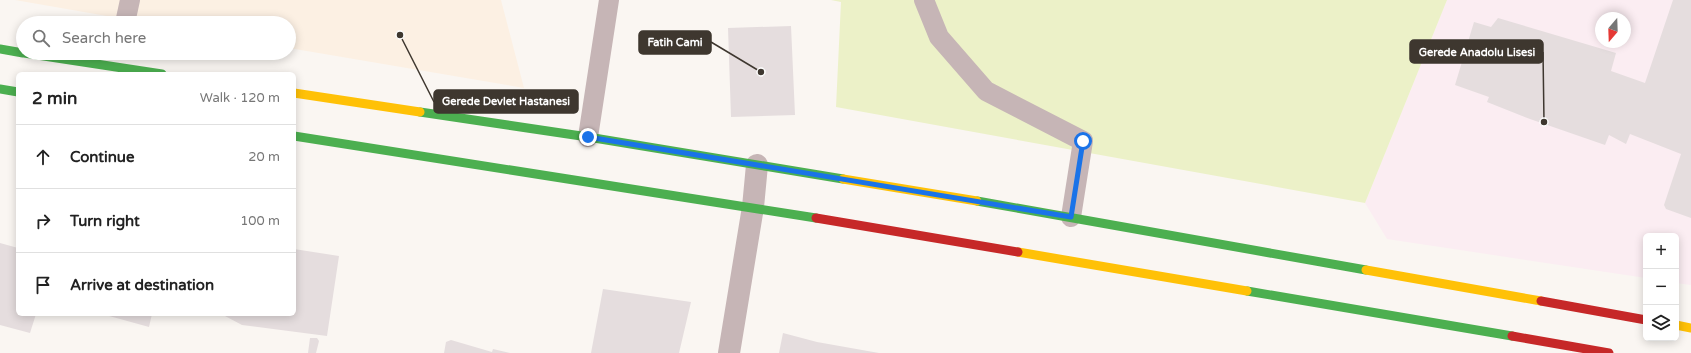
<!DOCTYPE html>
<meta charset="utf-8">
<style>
:root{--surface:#fff;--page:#f2f2f2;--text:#222;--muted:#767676;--line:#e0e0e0}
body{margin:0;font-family:"Varela Round",sans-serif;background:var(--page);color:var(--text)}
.controls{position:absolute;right:12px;bottom:12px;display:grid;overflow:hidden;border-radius:6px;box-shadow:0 2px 10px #0003}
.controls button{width:36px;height:36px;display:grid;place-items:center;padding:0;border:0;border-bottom:1px solid var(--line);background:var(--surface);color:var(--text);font:20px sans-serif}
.compass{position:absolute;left:1595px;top:12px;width:36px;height:36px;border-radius:50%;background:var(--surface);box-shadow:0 2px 10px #0003;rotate:199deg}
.stop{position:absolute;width:12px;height:12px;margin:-9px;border:3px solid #1a73e8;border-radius:50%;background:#fff}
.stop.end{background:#1a73e8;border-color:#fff;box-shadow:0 1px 4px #0008}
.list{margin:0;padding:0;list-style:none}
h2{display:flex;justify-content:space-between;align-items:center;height:52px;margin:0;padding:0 16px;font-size:17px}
h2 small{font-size:13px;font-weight:400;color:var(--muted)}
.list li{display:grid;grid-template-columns:26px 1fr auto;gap:12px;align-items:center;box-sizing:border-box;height:64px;padding:0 16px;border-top:1px solid var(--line)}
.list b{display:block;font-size:15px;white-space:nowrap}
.list em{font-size:13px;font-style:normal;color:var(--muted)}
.icon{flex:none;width:22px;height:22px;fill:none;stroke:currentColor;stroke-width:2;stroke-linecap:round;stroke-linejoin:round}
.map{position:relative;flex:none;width:1691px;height:353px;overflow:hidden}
.search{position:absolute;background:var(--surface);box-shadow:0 2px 10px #0003;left:16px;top:16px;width:280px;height:44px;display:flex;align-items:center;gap:10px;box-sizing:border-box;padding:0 14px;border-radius:22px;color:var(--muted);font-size:15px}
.panel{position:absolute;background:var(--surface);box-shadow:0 2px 10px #0003;left:16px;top:72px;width:280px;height:244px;border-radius:6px}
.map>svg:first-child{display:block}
</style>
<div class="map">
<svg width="1691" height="353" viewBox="0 0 1691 353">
<rect width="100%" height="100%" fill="#faf6f2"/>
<!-- education -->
<path fill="#fbedf2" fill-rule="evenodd" d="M1447 0H1691V285L1676 283V236H1646V278L1387 239 1365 203ZM1601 18H1625V42H1601Z"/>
<!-- built -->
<path fill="#fcf0e3" d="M15 0H501L524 88 289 48V23H147Z"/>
<!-- pitch -->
<path fill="#ecf1c8" d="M831 0H1447L1365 203 836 107 841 2Z"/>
<!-- building -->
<path fill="#e5ddde" d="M1673 0H1691V218L1666 209 1664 205 1681 154 1630 134 1626 144 1609 135 1605 145 1530 119 1487 102 1489 97 1455 85 1474 22 1491 27 1498 18 1616 53 1611 71 1645 83Z
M791 26 795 115 731 117 728 28Z
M0 243 18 248V314H36L30 333 0 325Z
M294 249 339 256 327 336 242 325 225 316 214 315 294 314Z
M603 289 691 302 679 353H591Z
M102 314H152L149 327Z
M783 333 817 342 879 353H779Z
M310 338H317L319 341 316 353H308Z
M451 340 492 352 493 349 510 353H444L446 342Z"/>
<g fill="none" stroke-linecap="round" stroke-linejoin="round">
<!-- lane -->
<path stroke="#c6b5b6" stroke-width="20" d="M924 0 939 37 986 91 1083 141 1071 217
M125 23 130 0
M588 137 609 0"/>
<!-- street -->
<path stroke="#c6b5b6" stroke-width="22" d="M729 353 753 207 757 165"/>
<!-- fast -->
<path stroke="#4caf50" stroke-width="9" d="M0 49 23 53
M24 53 162 74
M0 89 18 92
M420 112 588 137 843 179
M294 136 816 218
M977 201 1366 270
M1247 291 1512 336"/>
<!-- slow -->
<path stroke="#ffc107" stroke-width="9" d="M294 93 420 112
M843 179 977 201
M1018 252 1247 291
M1366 270 1541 301
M1676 325 1691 328"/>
<!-- jam -->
<path stroke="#c62828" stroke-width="9" d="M816 218 1018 252
M1541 301 1646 320
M1512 336 1609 353"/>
</g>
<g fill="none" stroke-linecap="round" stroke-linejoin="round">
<!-- route -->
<path stroke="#1a73e8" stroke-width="5" d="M588 137 1071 217 1083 141"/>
</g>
<!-- callouts -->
<path fill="none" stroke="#3e372f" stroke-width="1.5" d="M761 72L711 42M1544 122L1543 52M400 35L434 102"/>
<g fill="#3e372f" stroke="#fff" stroke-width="1.5">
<circle cx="761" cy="72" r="4"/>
<circle cx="1544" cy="122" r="4"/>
<circle cx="400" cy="35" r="4"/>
</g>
<g fill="#3e372f" stroke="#3e372f" stroke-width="1.5">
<rect x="639" y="31" width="72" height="23" rx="4"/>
<rect x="1410" y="40" width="133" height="23" rx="4"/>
<rect x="434" y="90" width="144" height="23" rx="4"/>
</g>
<g font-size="11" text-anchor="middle" font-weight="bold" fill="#fff">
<text x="675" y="46">Fatih Cami</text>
<text x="1477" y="56">Gerede Anadolu Lisesi</text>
<text x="506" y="105">Gerede Devlet Hastanesi</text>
</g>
</svg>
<div class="controls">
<button>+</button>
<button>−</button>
<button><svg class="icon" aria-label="layers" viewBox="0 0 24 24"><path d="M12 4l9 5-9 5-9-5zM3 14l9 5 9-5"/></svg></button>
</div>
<svg class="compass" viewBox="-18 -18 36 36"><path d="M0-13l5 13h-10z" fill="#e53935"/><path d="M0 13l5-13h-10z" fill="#767676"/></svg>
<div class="stop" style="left:1083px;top:141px"></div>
<div class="stop end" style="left:588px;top:137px"></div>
<div class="search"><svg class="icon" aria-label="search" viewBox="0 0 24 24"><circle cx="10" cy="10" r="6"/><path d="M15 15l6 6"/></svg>Search here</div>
<section class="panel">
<h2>2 min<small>Walk · 120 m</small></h2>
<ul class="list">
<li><svg class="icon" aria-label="ahead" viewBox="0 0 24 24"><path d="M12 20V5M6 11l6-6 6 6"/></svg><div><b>Continue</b></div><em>20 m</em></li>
<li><svg class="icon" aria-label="right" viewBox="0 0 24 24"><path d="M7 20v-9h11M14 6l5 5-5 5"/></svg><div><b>Turn right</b></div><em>100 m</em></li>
<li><svg class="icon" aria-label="arrive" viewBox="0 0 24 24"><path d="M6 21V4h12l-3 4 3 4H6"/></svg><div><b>Arrive at destination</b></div></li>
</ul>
</section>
</div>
